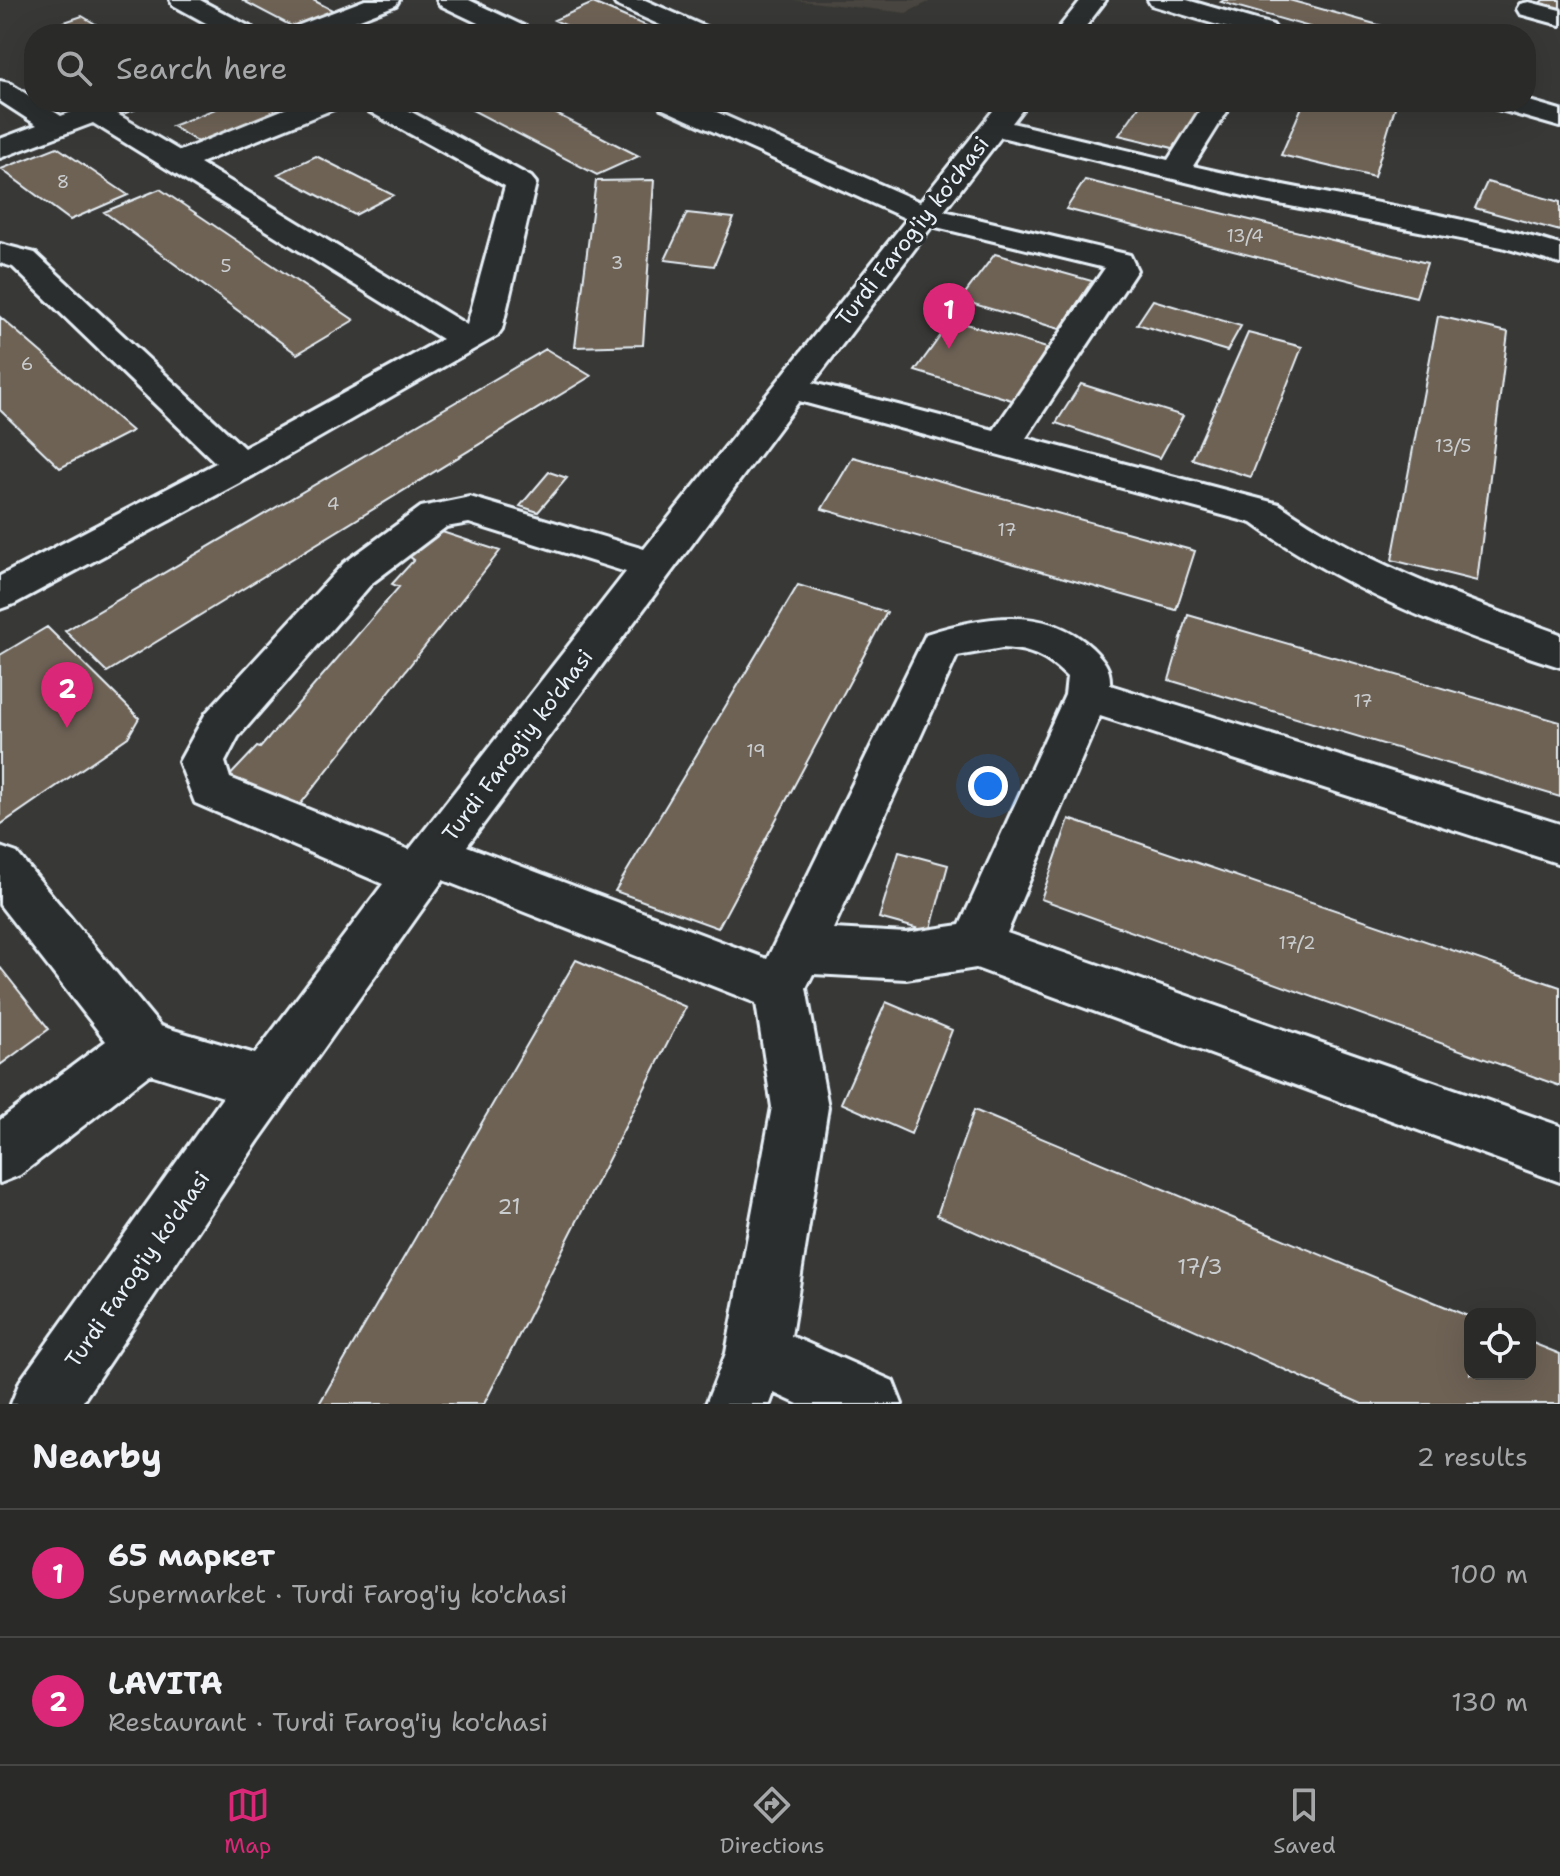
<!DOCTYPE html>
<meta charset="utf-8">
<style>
:root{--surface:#2a2a28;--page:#363634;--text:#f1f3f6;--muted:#a5a7a8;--line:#464645;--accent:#db2777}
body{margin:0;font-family:"Shantell Sans",sans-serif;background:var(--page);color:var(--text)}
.controls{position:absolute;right:24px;bottom:24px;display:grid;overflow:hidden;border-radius:16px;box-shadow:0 8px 32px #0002}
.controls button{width:72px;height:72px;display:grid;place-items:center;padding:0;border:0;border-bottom:2px solid var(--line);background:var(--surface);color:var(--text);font:40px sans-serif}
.you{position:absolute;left:988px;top:786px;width:28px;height:28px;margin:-20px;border:6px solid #fff;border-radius:50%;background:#1a73e8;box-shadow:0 0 0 12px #1a73e833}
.badge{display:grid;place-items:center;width:52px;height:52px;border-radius:50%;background:var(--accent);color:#fff;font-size:26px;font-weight:700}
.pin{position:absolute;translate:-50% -66px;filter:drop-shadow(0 2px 4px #0008)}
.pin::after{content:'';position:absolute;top:42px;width:28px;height:24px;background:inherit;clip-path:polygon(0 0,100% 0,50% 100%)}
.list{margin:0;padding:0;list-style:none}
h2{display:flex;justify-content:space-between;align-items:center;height:104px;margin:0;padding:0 32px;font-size:34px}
h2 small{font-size:26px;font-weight:400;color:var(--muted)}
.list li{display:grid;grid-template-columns:52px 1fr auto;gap:24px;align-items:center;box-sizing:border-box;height:128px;padding:0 32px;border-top:2px solid var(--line)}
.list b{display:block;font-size:30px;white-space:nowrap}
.list p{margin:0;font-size:26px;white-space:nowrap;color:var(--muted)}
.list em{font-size:26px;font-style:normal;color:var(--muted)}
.icon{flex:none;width:44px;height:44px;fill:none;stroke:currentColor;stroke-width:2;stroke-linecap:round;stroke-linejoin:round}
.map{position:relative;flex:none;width:1560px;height:1404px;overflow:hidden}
.search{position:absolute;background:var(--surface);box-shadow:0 8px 32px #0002;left:24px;right:24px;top:24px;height:88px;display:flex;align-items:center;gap:20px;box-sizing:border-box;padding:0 28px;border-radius:32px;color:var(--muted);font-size:30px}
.sheet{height:360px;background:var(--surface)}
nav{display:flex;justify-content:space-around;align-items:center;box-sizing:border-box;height:112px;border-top:2px solid var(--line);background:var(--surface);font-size:22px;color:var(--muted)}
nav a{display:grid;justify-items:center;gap:4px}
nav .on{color:var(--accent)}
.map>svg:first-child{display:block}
</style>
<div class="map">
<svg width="1560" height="1404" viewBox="0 0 1560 1404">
<rect width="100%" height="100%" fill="#383836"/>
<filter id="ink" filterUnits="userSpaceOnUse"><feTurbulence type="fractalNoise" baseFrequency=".0125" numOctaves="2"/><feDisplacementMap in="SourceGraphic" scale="16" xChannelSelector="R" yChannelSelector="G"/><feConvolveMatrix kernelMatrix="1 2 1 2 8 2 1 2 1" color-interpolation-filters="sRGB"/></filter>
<g filter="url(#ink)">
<!-- built -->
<path fill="#48453f" d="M793 0H933L906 13Z"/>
<!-- building -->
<path fill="#6e6254" stroke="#e8f1f8" stroke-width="2" d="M242 0H313L342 15 299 30Z
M1224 0H1289L1411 34H1334L1221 2Z
M1543 0H1560V14L1535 7Z
M593 3 665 34H585L554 20Z
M82 16 112 34 35 32Z
M233 102H311L204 146 172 126Z
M457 102H533L639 156 597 175Z
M1142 102H1209L1177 149 1119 135Z
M1304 102 1396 104 1374 177 1281 155Z
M57 147 128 195 70 220 1 169Z
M316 156 393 195 355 215 278 174Z
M654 180 643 345 575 347 596 181Z
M1085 180 1427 263 1416 297 1066 209Z
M1487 182 1560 202V231L1475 208Z
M160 189 354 320 297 354 104 212Z
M687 213 734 218 714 266 665 260Z
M995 254 1092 281 1060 329 960 300Z
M1153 300 1241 326 1227 351 1137 324Z
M1438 316 1508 332 1477 581 1392 560Z
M0 317 132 431 60 468 0 410Z
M952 320 1047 348 1015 401 915 371Z
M1248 333 1302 347 1251 477 1192 459Z
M546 349 591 376 107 672 65 631Z
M1081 384 1183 416 1160 458 1056 423Z
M853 457 1195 551 1176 610 822 509Z
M549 472 567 478 538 512 520 506Z
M433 529 500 551 295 811 224 782 257 747 260 748 399 587 392 584 414 560 406 554Z
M798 585 887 612 718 928 615 891Z
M1188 615 1560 722V797L1169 680Z
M47 627 139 718 128 737 0 825V655Z
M1069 819 1560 987V1086L1041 899Z
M899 852 948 865 930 932 879 918Z
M576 960 686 1007 484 1404H319Z
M0 967 49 1029 0 1065Z
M886 1002 952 1030 911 1134 841 1103Z
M974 1110 1470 1317V1374H1530V1342L1560 1354V1404H1362L937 1215Z"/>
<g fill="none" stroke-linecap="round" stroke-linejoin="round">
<!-- minor casing -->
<g stroke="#e8f1f8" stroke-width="6">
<path id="minor" d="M170 0H200L254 29 258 34H226L173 5Z
M365 0H399L396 5 321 34H285L289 29Z
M437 0H469L530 29 534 34H501L440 5Z
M613 0H645L710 29 714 34H680L616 5Z
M1081 0H1106L1080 34H1054Z
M1148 0H1187L1273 25 1277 30 1274 34H1248L1151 5Z
M1529 2 1560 10V25L1520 14 1517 9 1520 4Z
M0 81 9 83 61 116 99 102H138L134 108 117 114 180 151 302 102H340L336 108 200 163 467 325 505 186 363 108 359 102H393L531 177 536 183 502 329 497 336 254 475 14 604 0 609V576L216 463 13 267 0 263V244L35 253 244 448 442 339 93 123 0 158V139L37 125 0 101Z
M1526 100 1560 110V127L1494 108 1490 102Z
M657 102H694L920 202 1000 102H1028L1012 123 1168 160 1205 102H1233L1193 166C1315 195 1441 209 1560 245V264L1502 247 1264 201 1001 137 944 211 1130 255 1137 270 1026 438 1279 504C1368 566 1459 597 1560 634V667C1454 634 1341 588 1252 523L799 401 467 846 767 959 926 634C981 617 1045 604 1092 648 1104 660 1111 668 1110 685L1560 824V864L1100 716 1007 933 1560 1126V1182L976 968 906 979 813 974 806 988 828 1107 791 1336 893 1381 902 1404H798L774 1393 770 1404H706L726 1353 772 1107 756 1003 443 880 258 1141 81 1404H11L20 1381 223 1097 150 1074 20 1175 0 1183V1120L106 1041 0 905V847L17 853 160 1026 255 1054 383 884 195 803 179 762 206 713 344 563 421 507 470 497 644 549 907 219 661 108ZM932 226 1105 268 994 430 813 383ZM469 523 626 572 409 850 230 778 225 762 238 737 372 583 446 527ZM1002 648C1029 649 1047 657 1067 677L1065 695 960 925 906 933 833 929 957 656Z"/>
</g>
<!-- minor -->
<use href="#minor" fill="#2a2d2e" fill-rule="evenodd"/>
</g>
</g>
<g text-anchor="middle" stroke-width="7" stroke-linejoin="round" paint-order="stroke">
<!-- number labels -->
<g font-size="18" fill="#cacdcf">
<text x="63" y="188">8</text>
<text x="1245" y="242">13/4</text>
<text x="617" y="269">3</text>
<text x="226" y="272">5</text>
<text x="27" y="370">6</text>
<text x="1453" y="452">13/5</text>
<text x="333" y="510">4</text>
<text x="1007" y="536">17</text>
<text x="1363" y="707">17</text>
<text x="756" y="757">19</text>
<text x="1297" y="949">17/2</text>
</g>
<!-- street labels -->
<g font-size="22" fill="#e8f1f8" stroke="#2a2d2e">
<text transform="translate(912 231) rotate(-52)" y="8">Turdi Farog'iy ko'chasi</text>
<text transform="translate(517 745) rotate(-53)" y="8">Turdi Farog'iy ko'chasi</text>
<text transform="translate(137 1269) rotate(-55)" y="8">Turdi Farog'iy ko'chasi</text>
</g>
<!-- near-number labels -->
<g font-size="22" fill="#cacdcf">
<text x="509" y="1214">21</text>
<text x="1200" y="1274">17/3</text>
</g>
</g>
</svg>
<div class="controls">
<button><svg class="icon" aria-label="locate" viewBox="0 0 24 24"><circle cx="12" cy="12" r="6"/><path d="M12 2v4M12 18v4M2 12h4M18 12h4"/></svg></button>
</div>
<div class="you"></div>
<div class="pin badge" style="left:949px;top:349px">1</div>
<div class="pin badge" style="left:67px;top:728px">2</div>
<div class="search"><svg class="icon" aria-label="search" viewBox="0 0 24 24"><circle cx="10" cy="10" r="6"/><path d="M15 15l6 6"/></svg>Search here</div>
</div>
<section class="sheet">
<h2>Nearby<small>2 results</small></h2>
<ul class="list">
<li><span class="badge">1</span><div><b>65 маркет</b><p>Supermarket · Turdi Farog'iy ko'chasi</p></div><em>100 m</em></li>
<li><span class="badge">2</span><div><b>LAVITA</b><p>Restaurant · Turdi Farog'iy ko'chasi</p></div><em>130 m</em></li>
</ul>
</section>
<nav>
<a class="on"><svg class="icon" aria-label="map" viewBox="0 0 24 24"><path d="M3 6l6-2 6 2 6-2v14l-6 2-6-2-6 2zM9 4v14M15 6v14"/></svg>Map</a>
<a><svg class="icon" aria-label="directions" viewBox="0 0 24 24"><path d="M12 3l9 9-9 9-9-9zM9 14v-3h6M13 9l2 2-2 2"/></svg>Directions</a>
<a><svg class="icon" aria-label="saved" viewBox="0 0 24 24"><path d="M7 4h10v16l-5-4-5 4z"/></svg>Saved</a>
</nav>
